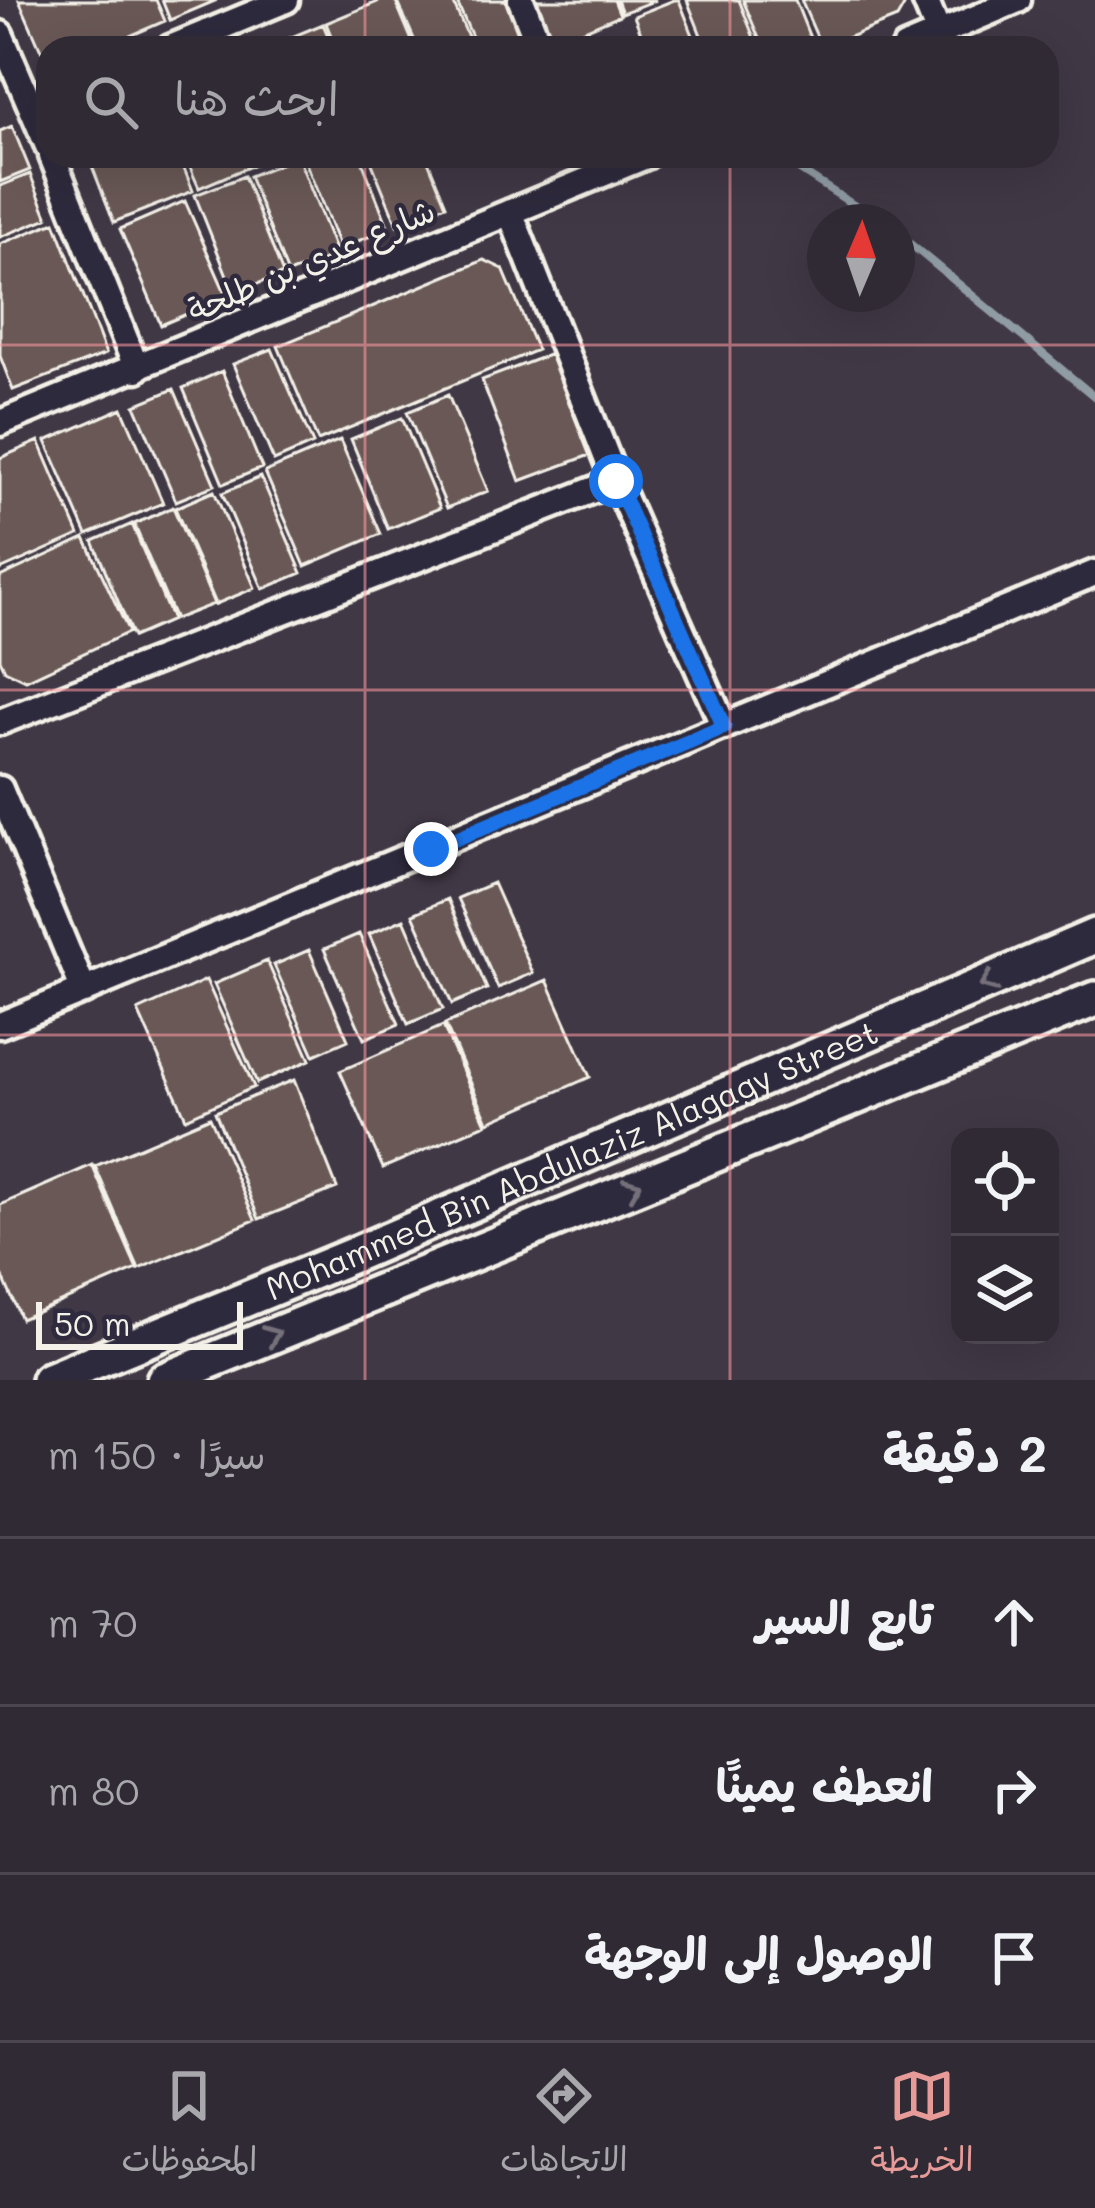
<!DOCTYPE html>
<html lang="ar">
<meta charset="utf-8">
<style>
:root{--surface:#302a34;--page:#3c3640;--text:#f1f3f6;--muted:#a8a7ac;--line:#4b464f;--accent:#e69b98}
body{margin:0;font-family:Mali,"Playpen Sans Arabic",sans-serif;background:var(--page);color:var(--text);direction:rtl}
.controls{position:absolute;right:36px;bottom:36px;display:grid;overflow:hidden;border-radius:24px;box-shadow:0 12px 48px #0002}
.controls button{width:108px;height:108px;display:grid;place-items:center;padding:0;border:0;border-bottom:3px solid var(--line);background:var(--surface);color:var(--text);font:60px sans-serif}
.compass{position:absolute;left:807px;top:204px;width:108px;height:108px;border-radius:50%;background:var(--surface);box-shadow:0 12px 48px #0002;rotate:2deg}
.scale{position:absolute;left:36px;bottom:30px;width:207px;box-sizing:border-box;padding-left:12px;border:6px solid #f4f1e8;border-top:0;font-size:33px;line-height:42px;white-space:nowrap;color:#f4f1e8;-webkit-text-stroke:9px #2f2a3d;paint-order:stroke}
.stop{position:absolute;width:36px;height:36px;margin:-27px;border:9px solid #1a73e8;border-radius:50%;background:#fff}
.stop.end{background:#1a73e8;border-color:#fff;box-shadow:0 3px 12px #0008}
.list{margin:0;padding:0;list-style:none}
h2{display:flex;justify-content:space-between;align-items:center;height:156px;margin:0;padding:0 48px;font-size:51px}
h2 small{font-size:39px;font-weight:400;color:var(--muted)}
.list li{display:grid;grid-template-columns:78px 1fr auto;gap:36px;align-items:center;box-sizing:border-box;height:168px;padding:0 48px;border-top:3px solid var(--line)}
.list b{display:block;font-size:45px;white-space:nowrap}
.list em{font-size:39px;font-style:normal;color:var(--muted)}
.icon{flex:none;width:66px;height:66px;fill:none;stroke:currentColor;stroke-width:2;stroke-linecap:round;stroke-linejoin:round}
.map{position:relative;flex:none;width:1095px;height:1380px;overflow:hidden;direction:ltr}
.search{position:absolute;background:var(--surface);box-shadow:0 12px 48px #0002;left:36px;right:36px;top:36px;height:132px;display:flex;align-items:center;gap:30px;box-sizing:border-box;padding:0 42px;border-radius:36px;color:var(--muted);font-size:45px}
.sheet{height:660px;background:var(--surface)}
nav{display:flex;justify-content:space-around;align-items:center;box-sizing:border-box;height:168px;border-top:3px solid var(--line);background:var(--surface);font-size:33px;color:var(--muted)}
nav a{display:grid;justify-items:center;gap:6px}
nav .on{color:var(--accent)}
.map>svg:first-child{display:block}
</style>
<div class="map">
<svg width="1095" height="1380" viewBox="0 0 1095 1380">
<rect width="100%" height="100%" fill="#403845"/>
<filter id="ink" filterUnits="userSpaceOnUse"><feTurbulence type="fractalNoise" baseFrequency=".00833" numOctaves="2"/><feDisplacementMap in="SourceGraphic" scale="24" xChannelSelector="R" yChannelSelector="G"/><feConvolveMatrix kernelMatrix="1 2 1 2 8 2 1 2 1" color-interpolation-filters="sRGB"/></filter>
<g filter="url(#ink)">
<g fill="none" stroke-linecap="round" stroke-linejoin="round">
<!-- stream -->
<path stroke="#909ca4" stroke-width="8" d="M555 38 575 48
M778 156 880 222
M897 233 1095 397"/>
</g>
<!-- building -->
<path fill="#695957" stroke="#f4f1e8" stroke-width="3" d="M19 0H156L165 21 102 48H48V66Z
M162 0H214L215 1 170 20Z
M382 0H395L415 48H336L326 23Z
M397 0H452L473 48H418Z
M456 0H511L532 48H477Z
M537 0H614L620 15 554 43Z
M617 0H656L622 13Z
M674 0H679L698 48H647L634 16Z
M687 0H739L758 48H706Z
M743 0H795L814 48H763Z
M801 0H901L904 6 897 18 822 48Z
M323 24 333 48H287L284 40Z
M12 126 30 170 0 182V131Z
M88 156H179L193 191 114 222Z
M185 156H263L265 160 199 188Z
M303 156H360L389 229 340 248Z
M369 156H426L446 205 397 225Z
M298 157 337 255 288 274 249 176Z
M30 174 48 218 0 237V186Z
M244 176 283 274 234 293 195 195Z
M185 201 227 297 161 325 120 229Z
M55 222 106 354 13 390 0 356V244Z
M484 260 503 269 537 350 318 441 278 346Z
M272 349 313 444 274 461 233 364Z
M551 354 590 455 520 481 482 380Z
M222 371 262 468 223 484 183 388Z
M174 389 215 485 176 501 135 405Z
M448 395 488 491 447 508 407 412Z
M122 408 163 503 87 535 46 441Z
M402 418 440 508 388 529 351 439Z
M340 440 381 534 305 566 265 472Z
M39 441 79 535 0 570V458Z
M261 477 302 573 263 589 222 493Z
M214 491 255 588 216 604 175 508Z
M173 507 214 604 175 619 134 524Z
M132 524 172 620 133 637 93 541Z
M85 538 129 632 26 680 5 670 0 659V577Z
M493 883 533 973 498 988 458 898Z
M448 899 487 989 452 1004 413 914Z
M404 919 443 1009 408 1024 369 934Z
M359 934 399 1024 364 1039 324 949Z
M309 950 348 1040 314 1055 274 965Z
M267 961 310 1060 257 1083 214 984Z
M206 980 254 1087 186 1118 138 1011Z
M547 980 590 1077 488 1122 445 1024Z
M443 1026 486 1124 383 1168 340 1071Z
M294 1080 337 1188 259 1219 215 1112Z
M210 1117 255 1220 139 1269 95 1166Z
M92 1165 137 1269 21 1319 0 1270V1205Z"/>
<g fill="none" stroke-linecap="round" stroke-linejoin="round">
<!-- street casing -->
<g stroke="#f4f1e8" stroke-width="33">
<path id="street" d="M521 0 540 48
M925 0 939 34
M0 34 48 146
M170 48 286 0
M905 48 1018 0
M52 156 137 369
M510 212 616 481 724 727
M0 423 646 156
M0 722 616 481
M0 789 84 991
M0 1025 1095 573"/>
</g>
<!-- secondary casing -->
<g stroke="#f4f1e8" stroke-width="42">
<g id="secondary">
<path id="s1" d="M49 1380 353 1255 1095 936"/>
<path d="M164 1380 1095 999"/>
</g>
</g>
<!-- street -->
<use href="#street" stroke="#2f2a3d" stroke-width="24"/>
<!-- secondary -->
<use href="#secondary" stroke="#2f2a3d" stroke-width="33"/>
</g>
<!-- one-way arrows -->
<defs><path id="oneway-chevron" d="M-2-3.5L2.5 0L-2 3.5" fill="none" stroke-width="1.6" stroke-linecap="round" stroke-linejoin="round" transform="scale(3)"/></defs>
<g stroke="#747079">
<use href="#oneway-chevron" transform="translate(988 983) rotate(157)"/>
<use href="#oneway-chevron" transform="translate(633 1187) rotate(-22)"/>
<use href="#oneway-chevron" transform="translate(272 1335) rotate(-22)"/>
</g>
</g>
<g fill="none" stroke-linecap="round" stroke-linejoin="round" filter="url(#ink)">
<!-- route -->
<path stroke="#1a73e8" stroke-width="15" d="M431 849 724 727 616 481"/>
</g>
<!-- grid -->
<path fill="none" stroke="#ff9aa2" stroke-width="3" stroke-opacity="0.55" d="M365 0V48M730 0V48M365 156V1380M730 156V1380M0 345H1095M0 690H1095M0 1035H1095"/>
<g text-anchor="middle" stroke-width="9" stroke-linejoin="round" paint-order="stroke">
<!-- street labels -->
<g font-size="33" fill="#f4f1e8" stroke="#2f2a3d">
<text transform="translate(311 260) rotate(-23)" y="12">شارع عدي بن طلحة</text>
<text dy="12" stroke="none"><textPath href="#s1" startOffset="567">Mohammed Bin Abdulaziz Alagagy Street</textPath></text>
</g>
</g>
</svg>
<div class="controls">
<button><svg class="icon" aria-label="locate" viewBox="0 0 24 24"><circle cx="12" cy="12" r="6"/><path d="M12 2v4M12 18v4M2 12h4M18 12h4"/></svg></button>
<button><svg class="icon" aria-label="layers" viewBox="0 0 24 24"><path d="M12 4l9 5-9 5-9-5zM3 14l9 5 9-5"/></svg></button>
</div>
<svg class="compass" viewBox="-18 -18 36 36"><path d="M0-13l5 13h-10z" fill="#e53935"/><path d="M0 13l5-13h-10z" fill="#a8a7ac"/></svg>
<div class="scale">50 m</div>
<div class="stop" style="left:616px;top:481px"></div>
<div class="stop end" style="left:431px;top:849px"></div>
<div class="search"><svg class="icon" aria-label="search" viewBox="0 0 24 24"><circle cx="10" cy="10" r="6"/><path d="M15 15l6 6"/></svg>ابحث هنا</div>
</div>
<section class="sheet">
<h2>2 دقيقة<small>سيرًا · 150 m</small></h2>
<ul class="list">
<li><svg class="icon" aria-label="ahead" viewBox="0 0 24 24"><path d="M12 20V5M6 11l6-6 6 6"/></svg><div><b>تابع السير</b></div><em>70 m</em></li>
<li><svg class="icon" aria-label="right" viewBox="0 0 24 24"><path d="M7 20v-9h11M14 6l5 5-5 5"/></svg><div><b>انعطف يمينًا</b></div><em>80 m</em></li>
<li><svg class="icon" aria-label="arrive" viewBox="0 0 24 24"><path d="M6 21V4h12l-3 4 3 4H6"/></svg><div><b>الوصول إلى الوجهة</b></div></li>
</ul>
</section>
<nav>
<a class="on"><svg class="icon" aria-label="map" viewBox="0 0 24 24"><path d="M3 6l6-2 6 2 6-2v14l-6 2-6-2-6 2zM9 4v14M15 6v14"/></svg>الخريطة</a>
<a><svg class="icon" aria-label="directions" viewBox="0 0 24 24"><path d="M12 3l9 9-9 9-9-9zM9 14v-3h6M13 9l2 2-2 2"/></svg>الاتجاهات</a>
<a><svg class="icon" aria-label="saved" viewBox="0 0 24 24"><path d="M7 4h10v16l-5-4-5 4z"/></svg>المحفوظات</a>
</nav>
